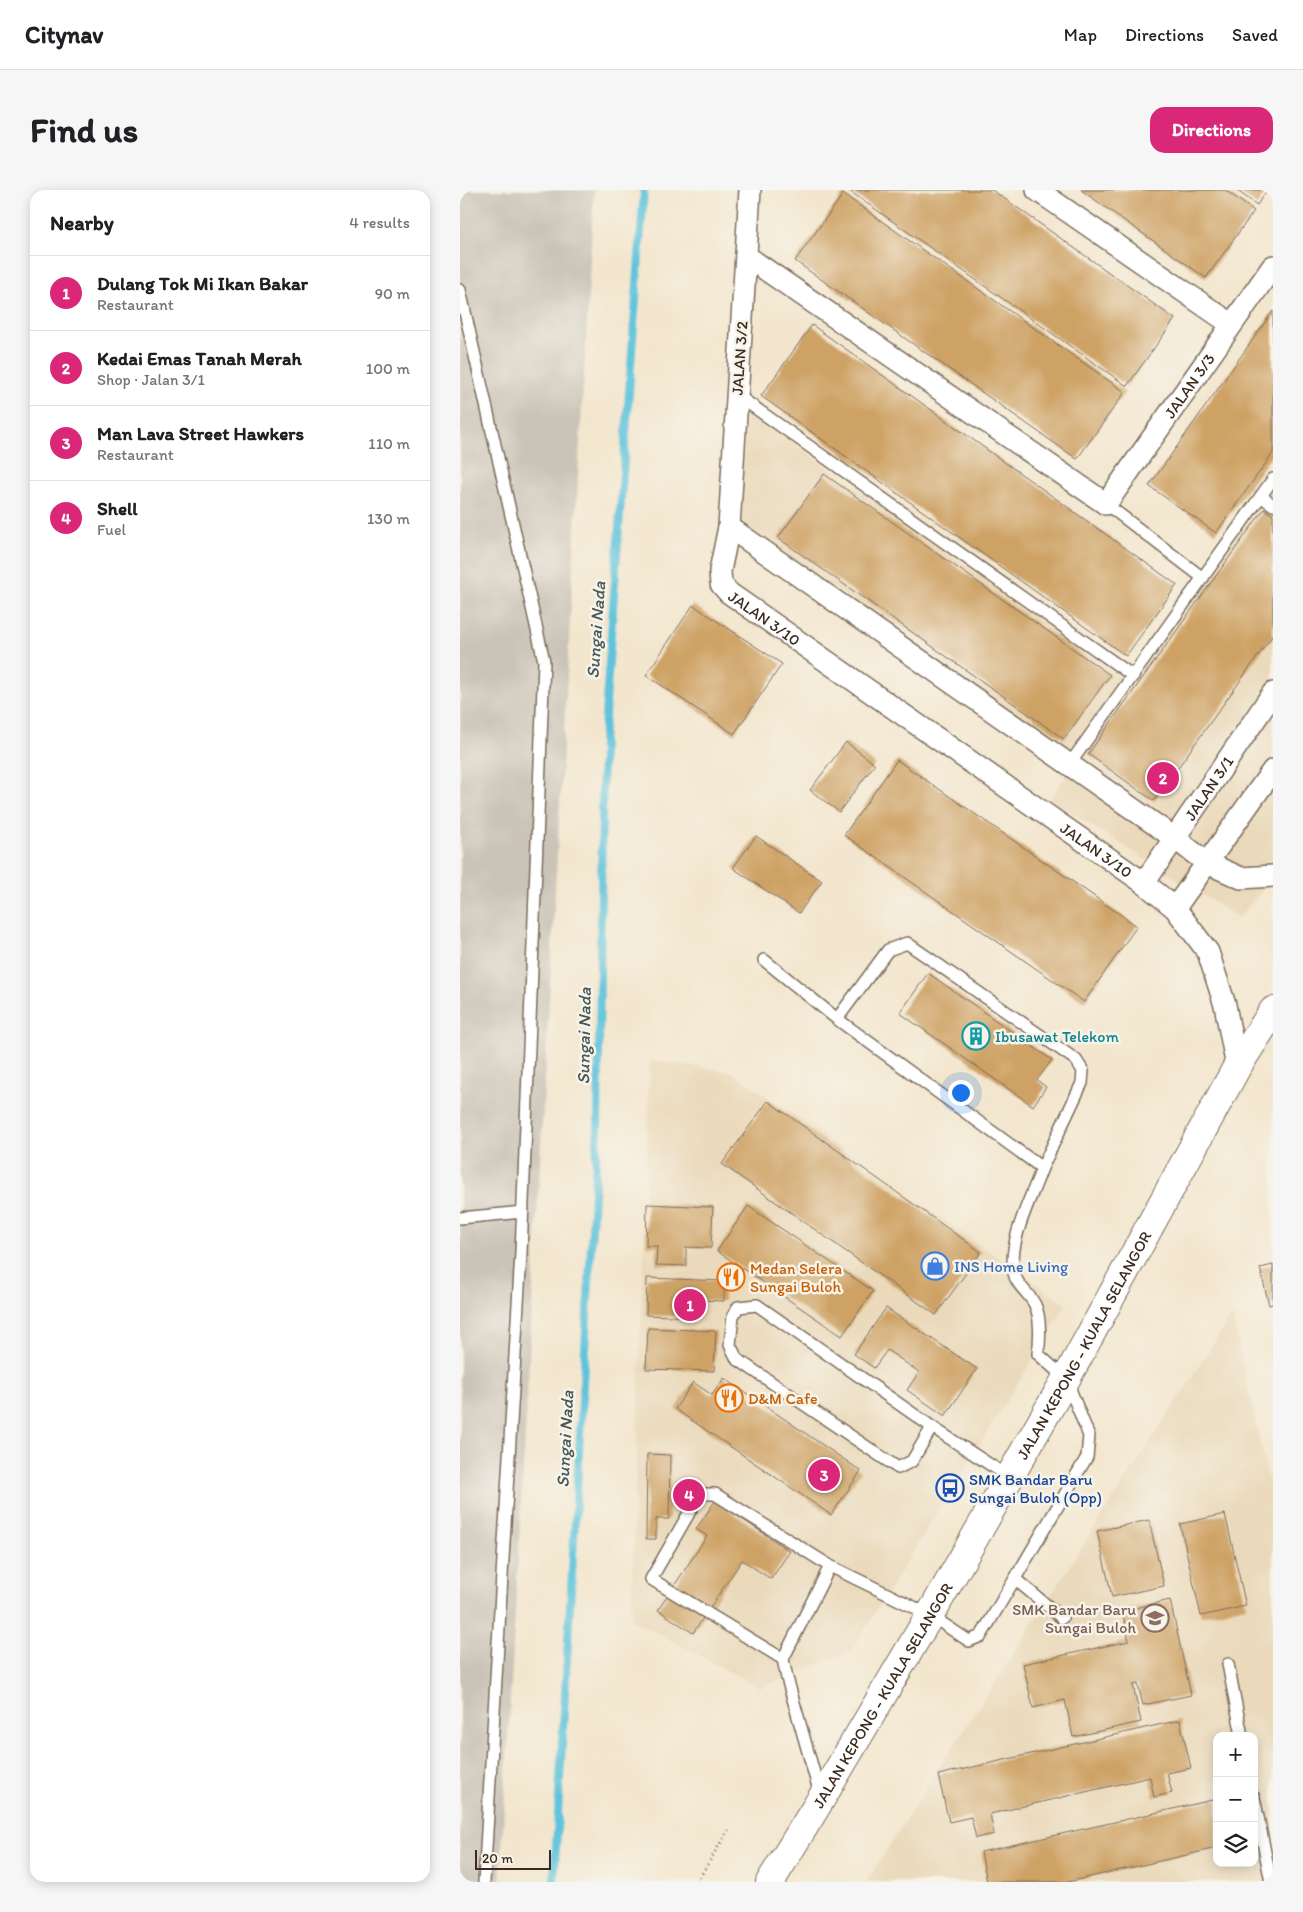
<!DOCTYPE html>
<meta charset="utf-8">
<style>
:root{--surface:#fff;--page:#f6f6f6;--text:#202124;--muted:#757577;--line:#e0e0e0;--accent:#db2777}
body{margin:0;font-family:Itim,sans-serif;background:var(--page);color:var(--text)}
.controls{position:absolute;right:15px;bottom:15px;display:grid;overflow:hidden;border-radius:10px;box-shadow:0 2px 12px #0003}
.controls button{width:45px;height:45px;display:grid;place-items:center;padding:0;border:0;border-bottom:1px solid var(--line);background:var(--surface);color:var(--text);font:25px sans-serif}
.scale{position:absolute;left:15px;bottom:12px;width:76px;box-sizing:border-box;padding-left:5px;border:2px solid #3b2a1e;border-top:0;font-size:14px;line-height:18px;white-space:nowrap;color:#3b2a1e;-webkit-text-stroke:4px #f7f3e8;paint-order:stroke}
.you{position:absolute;left:500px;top:902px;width:18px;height:18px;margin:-12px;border:4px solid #fff;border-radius:50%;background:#1a73e8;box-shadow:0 0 0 8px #1a73e833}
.badge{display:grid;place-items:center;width:32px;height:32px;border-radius:50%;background:var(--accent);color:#fff;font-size:16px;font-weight:700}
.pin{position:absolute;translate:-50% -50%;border:2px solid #fff;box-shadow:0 1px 5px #0006}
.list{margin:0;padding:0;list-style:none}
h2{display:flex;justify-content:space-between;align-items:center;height:65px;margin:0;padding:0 20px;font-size:21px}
h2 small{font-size:16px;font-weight:400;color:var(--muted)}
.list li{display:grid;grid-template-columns:32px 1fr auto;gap:15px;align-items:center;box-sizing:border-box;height:75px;padding:0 20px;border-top:1px solid var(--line)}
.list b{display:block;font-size:19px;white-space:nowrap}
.list p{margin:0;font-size:16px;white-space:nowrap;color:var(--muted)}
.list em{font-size:16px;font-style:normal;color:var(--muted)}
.icon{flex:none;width:28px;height:28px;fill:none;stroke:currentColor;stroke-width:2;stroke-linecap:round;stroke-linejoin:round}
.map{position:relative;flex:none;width:813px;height:1692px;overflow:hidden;border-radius:15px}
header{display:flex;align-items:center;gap:30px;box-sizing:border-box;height:70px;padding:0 25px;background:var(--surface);border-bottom:1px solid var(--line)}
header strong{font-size:24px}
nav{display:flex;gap:28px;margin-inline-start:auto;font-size:18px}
.intro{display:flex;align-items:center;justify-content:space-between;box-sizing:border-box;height:120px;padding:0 30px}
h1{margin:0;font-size:35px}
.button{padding:12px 22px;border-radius:15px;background:var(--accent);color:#fff;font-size:18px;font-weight:700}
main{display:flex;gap:30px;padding:0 30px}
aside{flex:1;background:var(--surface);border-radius:15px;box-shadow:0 2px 12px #0003}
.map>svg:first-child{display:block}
</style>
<header>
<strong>Citynav</strong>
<nav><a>Map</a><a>Directions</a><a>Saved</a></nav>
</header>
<div class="intro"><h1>Find us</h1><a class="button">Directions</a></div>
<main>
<aside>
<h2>Nearby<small>4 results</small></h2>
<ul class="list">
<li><span class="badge">1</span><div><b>Dulang Tok Mi Ikan Bakar</b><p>Restaurant</p></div><em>90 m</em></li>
<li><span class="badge">2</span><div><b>Kedai Emas Tanah Merah</b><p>Shop · Jalan 3/1</p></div><em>100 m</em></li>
<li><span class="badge">3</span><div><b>Man Lava Street Hawkers</b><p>Restaurant</p></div><em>110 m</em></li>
<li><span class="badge">4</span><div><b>Shell</b><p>Fuel</p></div><em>130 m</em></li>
</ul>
</aside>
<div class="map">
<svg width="813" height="1692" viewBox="0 0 813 1692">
<rect width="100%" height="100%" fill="#f7f3e8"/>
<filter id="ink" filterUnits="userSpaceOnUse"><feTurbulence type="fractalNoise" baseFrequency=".02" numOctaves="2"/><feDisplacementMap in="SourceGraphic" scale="10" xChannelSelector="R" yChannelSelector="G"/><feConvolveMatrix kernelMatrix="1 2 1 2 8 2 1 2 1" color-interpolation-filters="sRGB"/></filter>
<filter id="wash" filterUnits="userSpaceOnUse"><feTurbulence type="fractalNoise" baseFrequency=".0096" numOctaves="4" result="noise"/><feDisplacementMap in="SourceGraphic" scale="20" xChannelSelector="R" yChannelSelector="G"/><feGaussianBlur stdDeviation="1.12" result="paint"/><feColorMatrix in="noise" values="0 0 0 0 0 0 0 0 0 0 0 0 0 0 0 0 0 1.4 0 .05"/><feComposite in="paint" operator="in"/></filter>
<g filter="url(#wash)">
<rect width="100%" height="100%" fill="#f3e6ce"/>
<!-- built -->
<path fill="#ead9ba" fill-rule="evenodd" d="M285 218 662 488 610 561 280 333Z
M813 296V687L779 728 590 609Z
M190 870 272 882 606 1115 392 1460 300 1498 171 1429Z
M772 1125 813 1310V1692H406ZM757 1546H794V1673H757Z"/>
<!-- industrial -->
<path fill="#cac3b8" d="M0 0H134L40 1692H0Z"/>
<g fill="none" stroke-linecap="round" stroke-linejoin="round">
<!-- stream -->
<path stroke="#5ec4dc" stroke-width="8" d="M94 1692 138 936 143 553 184 0"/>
</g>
<g id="blocks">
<!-- building -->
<path fill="#cea265" d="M388 0H532L715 129 667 196Z
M621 0H765L794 21 746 88Z
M776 0H807L797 15Z
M383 4 665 202 617 269 335 71Z
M813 121V263L756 343 689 296Z
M352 135 717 395 666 466 301 206Z
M364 284 650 485 604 549 318 348Z
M804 319 813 325V445L694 611 628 564Z
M233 415 322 474 274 544 186 485Z
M386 552 415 574 379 622 350 600Z
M437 570 677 736 624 812 384 645Z
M296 646 362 691 339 723 273 678Z
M468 783 592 870 577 890 586 897 573 916 440 823Z
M308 911 521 1062 476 1125 262 974Z
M187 1014 253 1017 251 1058 226 1057V1076L196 1075 197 1056H186Z
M288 1016 413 1101 382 1146 257 1061Z
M813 1075V1114L809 1115 800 1078Z
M187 1088 264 1091V1111L239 1110 238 1127 186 1125Z
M426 1118 517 1179 485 1226 447 1200 459 1182 427 1160 414 1178 394 1164Z
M188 1138 256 1141 254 1181 186 1179Z
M264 1188 401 1281 371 1325 215 1219 233 1192 252 1205Z
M187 1264 210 1265 209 1329H196V1349H186Z
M255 1311 330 1361 311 1389 282 1370 233 1443 198 1420 247 1346 236 1339Z
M765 1324 786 1416 741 1426 720 1334Z
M689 1330 704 1396 652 1407 637 1341Z
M710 1410 731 1505 683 1515 678 1494 673 1495 681 1532 613 1547 605 1510 573 1518 563 1474 669 1451 662 1421Z
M720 1530 731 1578 707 1583 712 1603 694 1607 690 1587 530 1624 534 1644 516 1648 511 1627 489 1632 478 1585Z
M757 1609V1658L608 1692H527L521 1662Z"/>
</g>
</g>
<g filter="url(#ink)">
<use href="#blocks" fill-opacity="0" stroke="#7b6c5c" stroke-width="1"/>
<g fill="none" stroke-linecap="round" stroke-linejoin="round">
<!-- service casing -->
<g stroke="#7b6c5c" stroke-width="14">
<path id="service" d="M0 100 84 471 61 1063 24 1692
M277 205 673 486
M801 306 813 315
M646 314 743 388
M609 575 813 289
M304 770 377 829 582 978C571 1009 548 1050 554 1083 556 1095 570 1104 575 1115 581 1127 580 1151 578 1164L606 1189 629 1246 627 1267 521 1446 509 1451 470 1425 370 1376 255 1304H240L191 1389 323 1469
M377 829 428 760 447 753 616 870 623 881 622 893 582 978
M0 1028 63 1022
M472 1237 452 1271 438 1278 277 1169 270 1155 273 1126 278 1117 297 1115 472 1237 549 1287
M555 1389 602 1428
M768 1474 782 1546
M360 1604 327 1488 323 1469 370 1376
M794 1607 811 1692"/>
</g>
<!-- minor casing -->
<g stroke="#7b6c5c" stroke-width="24">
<g id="minor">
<path id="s1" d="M290 0 269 337 260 381 261 394 269 403 684 693 715 718 748 762 765 815 777 877"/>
<path d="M577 0 771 134"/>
<path id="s2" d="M286 66 646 314 813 76"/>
<path d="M269 337 713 647 747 673 781 688 813 686"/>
<path id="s3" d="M684 693 813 503"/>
<path d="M715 718 813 580"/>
</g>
</g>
<!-- trunk casing -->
<g stroke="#7b6c5c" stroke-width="30">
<g id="trunk">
<path id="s4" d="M310 1692 361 1609 470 1425 606 1189 777 877 813 821"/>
</g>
</g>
<!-- path -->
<path stroke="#7b6c5c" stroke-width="3" stroke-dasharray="1 4" stroke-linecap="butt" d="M237 1692 270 1637"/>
<!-- service -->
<use href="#service" stroke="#fff" stroke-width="11"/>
<!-- minor -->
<use href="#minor" stroke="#fff" stroke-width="21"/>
<!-- trunk -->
<use href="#trunk" stroke="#fff" stroke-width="28"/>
</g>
</g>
<!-- icons -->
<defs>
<g id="building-ring" transform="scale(1.4375)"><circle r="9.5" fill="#f7f3e8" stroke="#0f9aa8" stroke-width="1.5"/><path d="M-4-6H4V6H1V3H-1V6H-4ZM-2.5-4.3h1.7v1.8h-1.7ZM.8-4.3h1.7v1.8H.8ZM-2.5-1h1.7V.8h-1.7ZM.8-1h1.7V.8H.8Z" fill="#0f9aa8"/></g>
<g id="shop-ring" transform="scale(1.4375)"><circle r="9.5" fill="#f7f3e8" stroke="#3f7fe0" stroke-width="1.5"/><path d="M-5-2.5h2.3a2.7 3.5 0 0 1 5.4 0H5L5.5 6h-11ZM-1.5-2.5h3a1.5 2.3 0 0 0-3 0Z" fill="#3f7fe0"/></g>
<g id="restaurant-ring" transform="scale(1.4375)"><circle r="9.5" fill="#f7f3e8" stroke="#e8710a" stroke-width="1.5"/><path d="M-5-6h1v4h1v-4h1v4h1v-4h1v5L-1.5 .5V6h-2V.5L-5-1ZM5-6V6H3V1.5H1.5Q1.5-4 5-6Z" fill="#e8710a"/></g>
<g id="bus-ring" transform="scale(1.4375)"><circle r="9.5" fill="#f7f3e8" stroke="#1a4fb4" stroke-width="1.5"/><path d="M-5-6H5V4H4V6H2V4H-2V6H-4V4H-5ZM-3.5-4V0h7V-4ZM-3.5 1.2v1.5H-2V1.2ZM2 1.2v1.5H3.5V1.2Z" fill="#1a4fb4"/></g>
<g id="school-ring" transform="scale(1.4375)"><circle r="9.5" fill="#f7f3e8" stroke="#8d6e63" stroke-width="1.5"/><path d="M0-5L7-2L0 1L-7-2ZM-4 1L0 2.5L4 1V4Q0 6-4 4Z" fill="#8d6e63"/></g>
</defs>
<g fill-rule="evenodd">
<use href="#building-ring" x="516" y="846"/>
<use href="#shop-ring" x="475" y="1076"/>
<use href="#restaurant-ring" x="271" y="1087"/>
<use href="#restaurant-ring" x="269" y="1208"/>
<use href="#bus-ring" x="490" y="1298"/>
<use href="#school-ring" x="695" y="1428"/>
</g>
<g text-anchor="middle" stroke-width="5" stroke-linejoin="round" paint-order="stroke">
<!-- street labels -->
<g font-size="16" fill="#3b2a1e" stroke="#f7f3e8">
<text transform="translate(279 168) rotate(-86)" y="6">JALAN 3/2</text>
<text dy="6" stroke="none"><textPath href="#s2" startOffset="582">JALAN 3/3</textPath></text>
<text dy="6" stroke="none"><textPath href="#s1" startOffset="451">JALAN 3/10</textPath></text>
<text dy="6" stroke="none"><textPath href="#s3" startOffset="115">JALAN 3/1</textPath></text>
<text dy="6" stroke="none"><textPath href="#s1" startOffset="856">JALAN 3/10</textPath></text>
<text dy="6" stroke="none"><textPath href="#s4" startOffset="622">JALAN KEPONG - KUALA SELANGOR</textPath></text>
<text dy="6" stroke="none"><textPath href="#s4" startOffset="218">JALAN KEPONG - KUALA SELANGOR</textPath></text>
</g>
<!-- culture labels -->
<g font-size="16" fill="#0d838f" stroke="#f7f3e8" text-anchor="start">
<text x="535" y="852">Ibusawat Telekom</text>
</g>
<!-- shop labels -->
<g font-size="16" fill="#366cbe" stroke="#f7f3e8" text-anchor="start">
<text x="494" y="1082">INS Home Living</text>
</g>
<!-- food labels -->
<g font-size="16" fill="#c56008" stroke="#f7f3e8" text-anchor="start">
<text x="290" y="1084">Medan Selera<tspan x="290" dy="18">Sungai Buloh</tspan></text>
<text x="288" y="1214">D&amp;M Cafe</text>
</g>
<!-- transit labels -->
<g font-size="16" fill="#164399" stroke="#f7f3e8" text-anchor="start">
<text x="509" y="1295">SMK Bandar Baru<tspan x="509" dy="18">Sungai Buloh (Opp)</tspan></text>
</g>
<!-- education labels -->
<g font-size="16" fill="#785e54" stroke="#f7f3e8" text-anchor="end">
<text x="676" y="1425">SMK Bandar Baru<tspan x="676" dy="18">Sungai Buloh</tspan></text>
</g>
<!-- water labels -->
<g font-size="18" font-style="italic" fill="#465857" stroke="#f7f3e8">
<text transform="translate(136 440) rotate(-86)" y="6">Sungai Nada</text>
<text transform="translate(124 846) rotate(-89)" y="6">Sungai Nada</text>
<text transform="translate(105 1249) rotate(-87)" y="6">Sungai Nada</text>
</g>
</g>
</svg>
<div class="controls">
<button>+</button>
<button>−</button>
<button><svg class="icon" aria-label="layers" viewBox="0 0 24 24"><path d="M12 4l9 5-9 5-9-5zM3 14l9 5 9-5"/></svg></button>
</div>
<div class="scale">20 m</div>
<div class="you"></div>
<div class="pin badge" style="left:230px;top:1115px">1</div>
<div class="pin badge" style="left:703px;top:588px">2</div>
<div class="pin badge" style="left:364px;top:1285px">3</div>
<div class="pin badge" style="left:229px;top:1305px">4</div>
</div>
</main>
